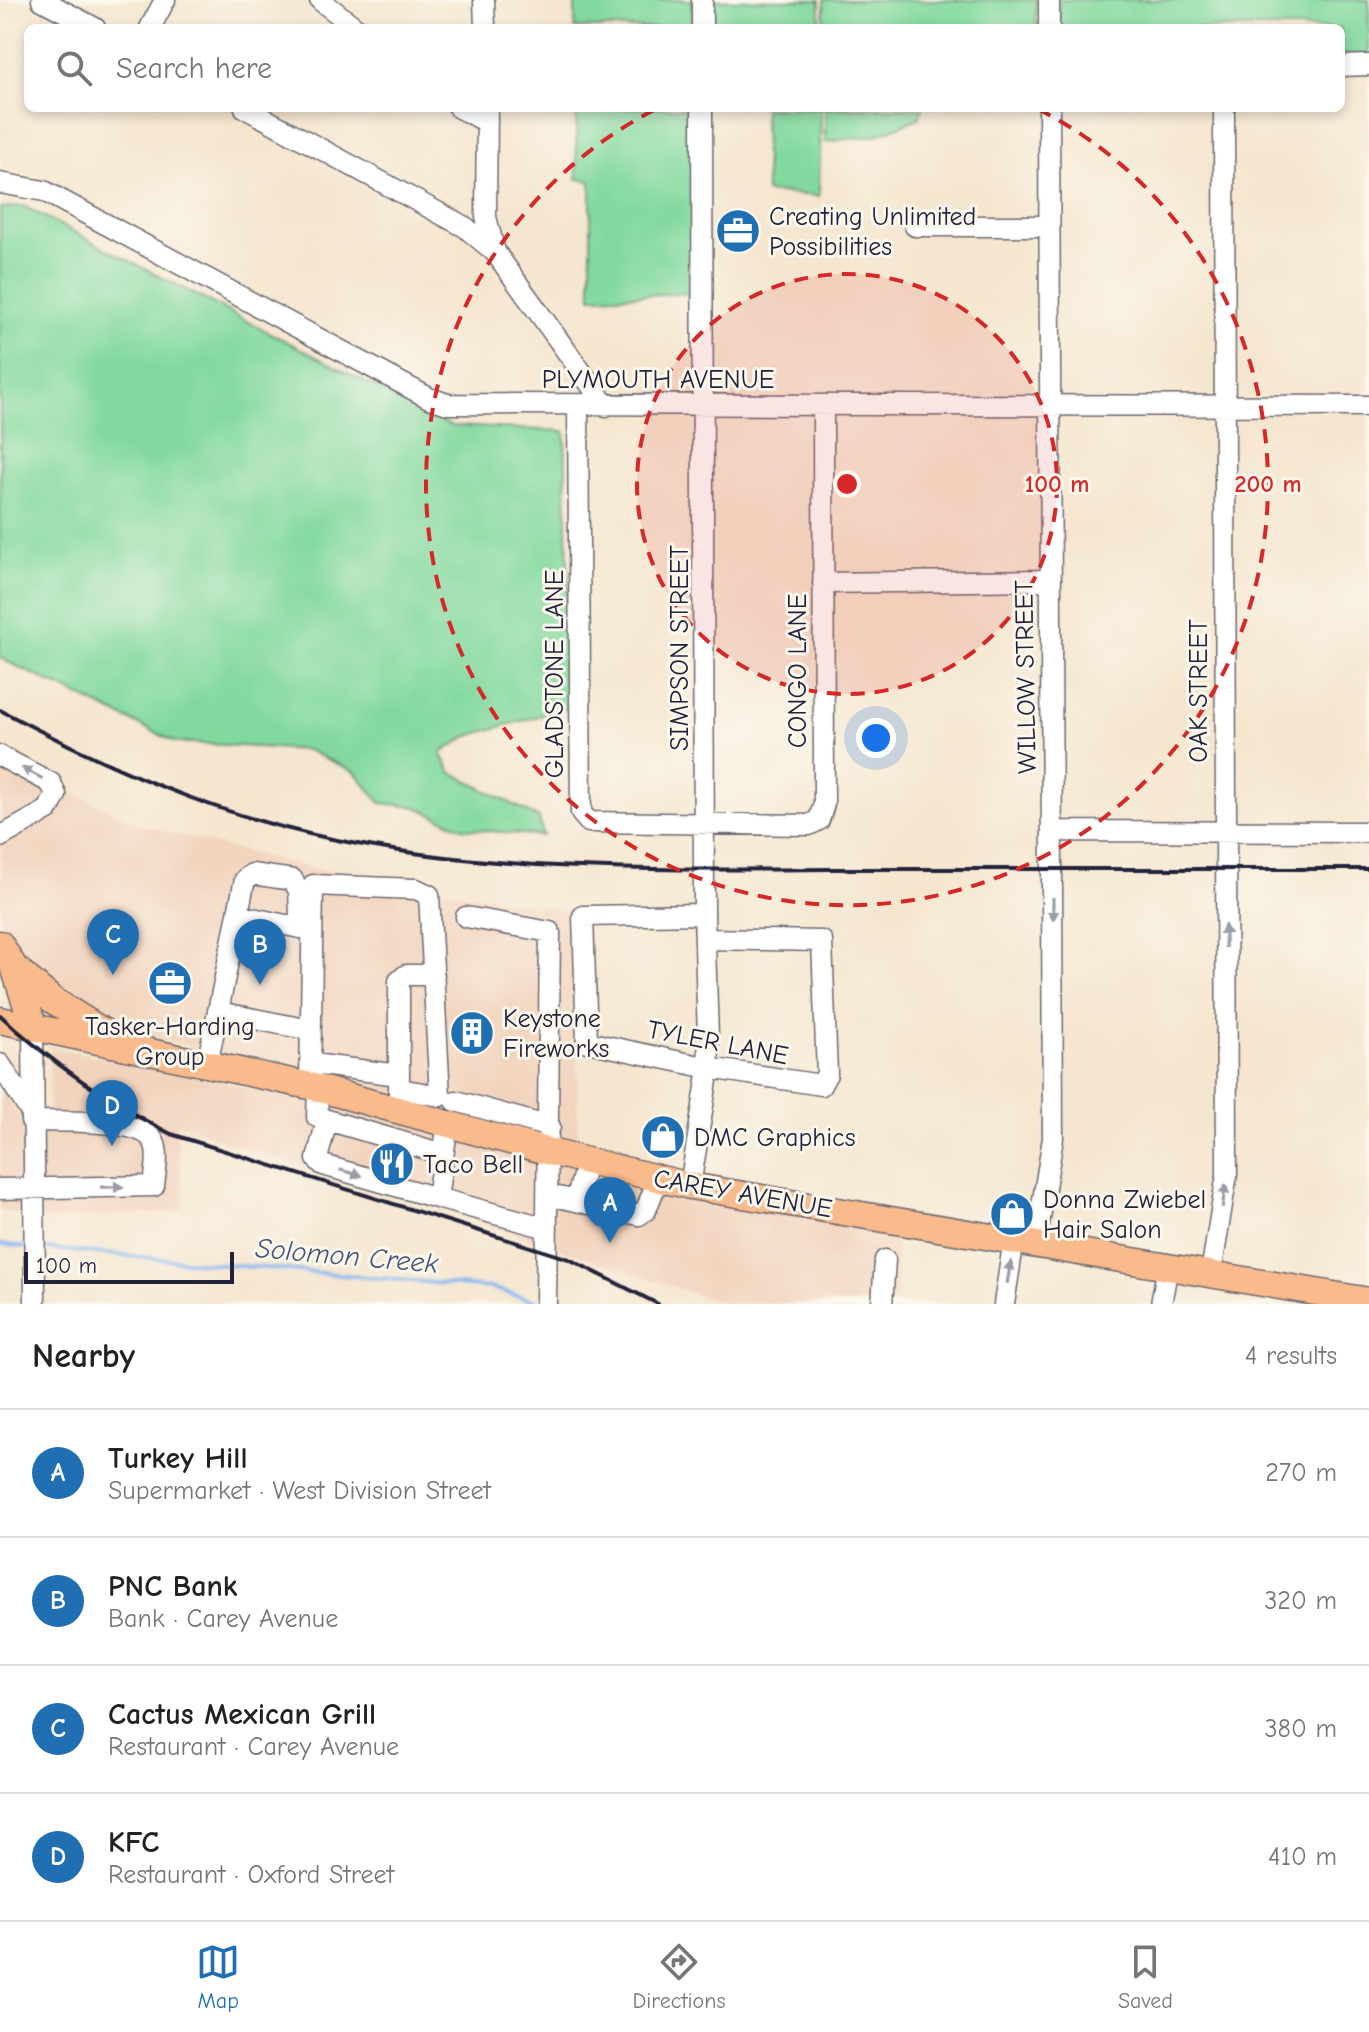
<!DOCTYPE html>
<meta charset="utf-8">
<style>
:root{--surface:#fff;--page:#f2f2f2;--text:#222;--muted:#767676;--line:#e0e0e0;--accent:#1f6fb2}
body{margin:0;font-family:"Comic Neue",sans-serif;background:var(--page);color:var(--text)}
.scale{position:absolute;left:24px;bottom:20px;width:210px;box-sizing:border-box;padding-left:8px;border:4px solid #22223b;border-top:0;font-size:22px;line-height:28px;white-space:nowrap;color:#22223b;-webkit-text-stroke:6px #fbf7ec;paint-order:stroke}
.you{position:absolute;left:876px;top:738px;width:28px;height:28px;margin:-20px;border:6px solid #fff;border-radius:50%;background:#1a73e8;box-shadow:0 0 0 12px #1a73e833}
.badge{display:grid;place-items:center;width:52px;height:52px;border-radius:50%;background:var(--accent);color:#fff;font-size:26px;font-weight:700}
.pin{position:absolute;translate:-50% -66px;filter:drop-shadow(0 2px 4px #0008)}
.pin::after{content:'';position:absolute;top:42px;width:28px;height:24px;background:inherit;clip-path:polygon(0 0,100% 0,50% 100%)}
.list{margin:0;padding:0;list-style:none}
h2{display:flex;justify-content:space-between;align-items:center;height:104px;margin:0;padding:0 32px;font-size:34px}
h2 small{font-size:26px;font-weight:400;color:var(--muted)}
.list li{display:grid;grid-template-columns:52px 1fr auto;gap:24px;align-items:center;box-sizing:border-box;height:128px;padding:0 32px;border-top:2px solid var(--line)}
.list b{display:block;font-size:30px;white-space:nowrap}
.list p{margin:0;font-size:26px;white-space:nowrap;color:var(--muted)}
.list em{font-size:26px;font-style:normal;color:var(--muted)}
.icon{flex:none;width:44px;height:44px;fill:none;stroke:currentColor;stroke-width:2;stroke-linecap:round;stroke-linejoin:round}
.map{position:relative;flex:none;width:1369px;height:1304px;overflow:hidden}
.search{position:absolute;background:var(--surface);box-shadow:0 4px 12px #0003;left:24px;right:24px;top:24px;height:88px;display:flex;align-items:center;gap:20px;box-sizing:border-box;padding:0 28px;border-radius:12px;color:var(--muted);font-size:30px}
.sheet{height:616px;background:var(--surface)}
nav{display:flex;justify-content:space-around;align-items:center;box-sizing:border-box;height:112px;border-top:2px solid var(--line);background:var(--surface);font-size:22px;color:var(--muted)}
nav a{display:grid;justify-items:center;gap:4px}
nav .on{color:var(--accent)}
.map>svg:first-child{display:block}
</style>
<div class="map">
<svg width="1369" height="1304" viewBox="0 0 1369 1304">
<rect width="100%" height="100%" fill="#fbf7ec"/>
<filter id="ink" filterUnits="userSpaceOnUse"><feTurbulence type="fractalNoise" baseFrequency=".0125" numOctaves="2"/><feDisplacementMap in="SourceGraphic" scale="16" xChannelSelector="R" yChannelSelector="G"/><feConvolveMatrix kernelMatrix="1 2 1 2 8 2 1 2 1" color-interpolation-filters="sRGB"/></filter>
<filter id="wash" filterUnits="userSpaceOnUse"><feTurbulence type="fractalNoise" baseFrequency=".006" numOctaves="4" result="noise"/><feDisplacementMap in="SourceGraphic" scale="32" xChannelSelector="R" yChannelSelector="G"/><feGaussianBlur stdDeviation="1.8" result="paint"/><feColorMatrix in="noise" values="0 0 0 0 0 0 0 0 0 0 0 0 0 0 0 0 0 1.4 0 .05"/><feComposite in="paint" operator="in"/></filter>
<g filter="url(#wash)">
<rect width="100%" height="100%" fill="#f5e6cf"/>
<!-- built -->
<path fill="#f2d4be" d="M0 757 140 825 308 867 576 912 578 1148 374 1089 117 1029 46 986 0 920Z
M51 1047 350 1108 682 1193 896 1237 898 1304H725L448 1211 226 1142 176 1122 185 1211 52 1220 0 1210V1088L20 1116 48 1117Z"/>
<!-- green -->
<path fill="#82d99e" stroke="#527e6c" stroke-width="2" d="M575 0H692V28H575Z
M712 0H820V28H713Z
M824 0H1036V28H824Z
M1059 0H1369V55H1341V28H1060Z
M576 108H692L693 293 591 297V181L577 179Z
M764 108H821L819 196 766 192Z
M825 108H923L919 118 877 135 825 142Z
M23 206 451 426 565 431 571 707 468 736 441 753 451 772 539 818 543 836 462 828 417 807 381 803 355 772 307 750 175 742 0 658V208Z"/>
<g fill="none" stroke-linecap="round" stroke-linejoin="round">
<!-- stream -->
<path stroke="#82b3ee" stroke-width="4" d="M0 1244 26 1247
M39 1248 491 1288 538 1302"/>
</g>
</g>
<g filter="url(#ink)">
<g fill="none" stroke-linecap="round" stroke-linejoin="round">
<!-- minor casing -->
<g stroke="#6c676f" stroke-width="23">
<path id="minor" d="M42 0 95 28
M320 0 356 28
M484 0 485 28
M702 0V28
M150 28 165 0
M1049 28V0
M1341 66 1369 65
M245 108 465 227 495 252
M459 108 487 122
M487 108 486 217 495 252 606 406
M0 183 44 191 429 398 448 404 1369 406
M915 226H1048
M578 406 581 813 589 822 809 825 819 820 824 804 823 406
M823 583 1051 580
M0 756 51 783 56 795 48 810 0 837
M1053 831 1369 832
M704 914 583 916 587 1042 709 1068 821 1085 827 1074 822 941 705 939
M238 915 300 928
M466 917 550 932 546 1304
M219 1012 300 1028
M33 1025 35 1304
M0 1064 30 1111
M313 1064 399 1075
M207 1065 245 879 252 874 293 880 299 891 300 914
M310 1086 313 885 416 889 429 895 440 1096 400 1089
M318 1088 317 1117 443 1154
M399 1101V981L406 975H434
M456 1101 550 1127
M327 1120 317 1159 323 1165 437 1198
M448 1123 437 1198 547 1228
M690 1186 709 1068 704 914 702 108
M0 1189 154 1186C155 1173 160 1154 154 1142 142 1117 58 1122 31 1121
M549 1195 639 1215 646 1210 658 1179
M576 1201 587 1161
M1036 1243 1053 1138 1049 108
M1211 1273 1227 1174 1224 108
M882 1304 885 1260
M1004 1304 1014 1239
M1161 1304 1168 1266"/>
</g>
<!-- major casing -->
<g stroke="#6c676f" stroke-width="29">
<path id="major" d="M0 944 14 967 33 1025
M14 967 51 999 107 1034
M0 1020 310 1086 550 1152 690 1186 1369 1301"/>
</g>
<!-- minor -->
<use href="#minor" stroke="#fff" stroke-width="20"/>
<!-- major -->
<use href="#major" stroke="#fabb8c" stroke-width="26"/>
<!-- rail -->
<path stroke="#22223b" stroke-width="4" d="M0 710C105 766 215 815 332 839 496 873 663 870 829 869 1009 869 1189 869 1369 869
M0 1015C53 1064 107 1102 171 1134L569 1259 658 1304"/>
</g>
<!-- one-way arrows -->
<defs><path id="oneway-solid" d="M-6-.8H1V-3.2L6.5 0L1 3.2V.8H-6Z" transform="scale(2)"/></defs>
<g fill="#9c9ca7">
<use href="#oneway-solid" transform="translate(32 773) rotate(-152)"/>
<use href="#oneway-solid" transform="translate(1053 909) rotate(90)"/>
<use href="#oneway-solid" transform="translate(1225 936) rotate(-91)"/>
<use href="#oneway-solid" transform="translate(351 1173) rotate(16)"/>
<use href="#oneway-solid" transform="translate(112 1187) rotate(-1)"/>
<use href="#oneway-solid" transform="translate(1224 1196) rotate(-81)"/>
<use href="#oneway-solid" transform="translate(1009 1272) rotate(-81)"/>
</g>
</g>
<!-- distance rings -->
<circle cx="847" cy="484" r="210" fill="#d62828" fill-opacity=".12"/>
<g fill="none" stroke="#d62828" stroke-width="4" stroke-dasharray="14 10">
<circle cx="847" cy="484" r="210"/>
<path d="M1038 109A421 421 0 1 1 656 109"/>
</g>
<!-- icons -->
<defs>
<g id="office-disc" transform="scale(2.3)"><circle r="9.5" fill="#1f6fb2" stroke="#fbf7ec"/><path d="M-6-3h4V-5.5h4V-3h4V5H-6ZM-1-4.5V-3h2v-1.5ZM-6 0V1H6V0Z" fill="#fff"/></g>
<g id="building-disc" transform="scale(2.3)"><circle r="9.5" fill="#1f6fb2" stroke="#fbf7ec"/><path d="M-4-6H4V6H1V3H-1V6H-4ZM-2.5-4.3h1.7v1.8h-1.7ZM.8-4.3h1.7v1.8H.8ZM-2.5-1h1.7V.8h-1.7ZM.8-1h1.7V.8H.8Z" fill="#fff"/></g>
<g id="shop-disc" transform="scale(2.3)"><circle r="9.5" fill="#1f6fb2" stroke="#fbf7ec"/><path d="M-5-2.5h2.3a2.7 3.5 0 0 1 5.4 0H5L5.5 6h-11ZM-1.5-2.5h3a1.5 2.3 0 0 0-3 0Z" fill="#fff"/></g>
<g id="restaurant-disc" transform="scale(2.3)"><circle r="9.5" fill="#1f6fb2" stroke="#fbf7ec"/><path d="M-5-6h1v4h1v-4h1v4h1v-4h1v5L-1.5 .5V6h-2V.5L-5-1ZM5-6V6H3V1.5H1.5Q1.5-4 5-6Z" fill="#fff"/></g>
</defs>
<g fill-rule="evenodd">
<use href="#office-disc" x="738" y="231"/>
<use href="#office-disc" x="170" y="983"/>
<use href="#building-disc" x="472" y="1033"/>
<use href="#shop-disc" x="663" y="1137"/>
<use href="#restaurant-disc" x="392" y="1164"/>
<use href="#shop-disc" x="1012" y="1214"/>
</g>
<g text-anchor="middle" stroke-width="6" stroke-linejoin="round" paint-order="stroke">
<!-- poi labels -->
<g font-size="26" fill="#22223b" stroke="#fbf7ec" text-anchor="start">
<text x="769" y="225">Creating Unlimited<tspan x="769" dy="30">Possibilities</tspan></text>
<text x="503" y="1027">Keystone<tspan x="503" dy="30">Fireworks</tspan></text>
<text x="170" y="1035" text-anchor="middle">Tasker-Harding<tspan x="170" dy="30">Group</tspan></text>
<text x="694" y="1146">DMC Graphics</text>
<text x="423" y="1173">Taco Bell</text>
<text x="1043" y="1208">Donna Zwiebel<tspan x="1043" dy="30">Hair Salon</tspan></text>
</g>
<!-- street labels -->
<g font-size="26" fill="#22223b" stroke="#fbf7ec">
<text x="658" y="388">PLYMOUTH AVENUE</text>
<text transform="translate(679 648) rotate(-90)" y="9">SIMPSON STREET</text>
<text transform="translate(797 671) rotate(-90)" y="9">CONGO LANE</text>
<text transform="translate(554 674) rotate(-90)" y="9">GLADSTONE LANE</text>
<text transform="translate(1025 677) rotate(-91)" y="9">WILLOW STREET</text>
<text transform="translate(1198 691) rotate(-90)" y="9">OAK STREET</text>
<text transform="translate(718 1042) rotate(11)" y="9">TYLER LANE</text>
<text transform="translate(743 1193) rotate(10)" y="9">CAREY AVENUE</text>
</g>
<!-- water labels -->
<g font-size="28" font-style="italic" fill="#44557a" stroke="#fbf7ec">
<text transform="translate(347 1255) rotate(5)" y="10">Solomon Creek</text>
</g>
</g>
<circle cx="847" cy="484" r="12" fill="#d62828" stroke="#fbf7ec" stroke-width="4"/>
<g font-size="24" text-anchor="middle" font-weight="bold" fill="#d62828" stroke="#fbf7ec" stroke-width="6" stroke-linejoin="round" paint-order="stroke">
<text x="1057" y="492">100 m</text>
<text x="1268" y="492">200 m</text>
</g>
</svg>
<div class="scale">100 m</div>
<div class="you"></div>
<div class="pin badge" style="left:610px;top:1243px">A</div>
<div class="pin badge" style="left:260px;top:985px">B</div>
<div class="pin badge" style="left:113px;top:975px">C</div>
<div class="pin badge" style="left:112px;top:1146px">D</div>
<div class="search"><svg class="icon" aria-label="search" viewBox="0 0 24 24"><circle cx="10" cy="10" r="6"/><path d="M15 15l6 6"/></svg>Search here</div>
</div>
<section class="sheet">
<h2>Nearby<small>4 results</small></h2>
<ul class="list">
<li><span class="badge">A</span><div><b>Turkey Hill</b><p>Supermarket · West Division Street</p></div><em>270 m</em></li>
<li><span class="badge">B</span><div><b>PNC Bank</b><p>Bank · Carey Avenue</p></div><em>320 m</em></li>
<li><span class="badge">C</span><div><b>Cactus Mexican Grill</b><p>Restaurant · Carey Avenue</p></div><em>380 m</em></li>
<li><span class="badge">D</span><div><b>KFC</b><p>Restaurant · Oxford Street</p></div><em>410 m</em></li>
</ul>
</section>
<nav>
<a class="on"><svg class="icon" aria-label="map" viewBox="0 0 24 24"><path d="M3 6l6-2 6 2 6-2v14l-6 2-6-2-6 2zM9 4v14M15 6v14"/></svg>Map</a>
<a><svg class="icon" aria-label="directions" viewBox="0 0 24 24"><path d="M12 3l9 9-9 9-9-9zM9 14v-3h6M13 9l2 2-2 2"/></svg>Directions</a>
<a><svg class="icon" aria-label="saved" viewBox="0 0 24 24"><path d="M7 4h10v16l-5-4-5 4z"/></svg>Saved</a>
</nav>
